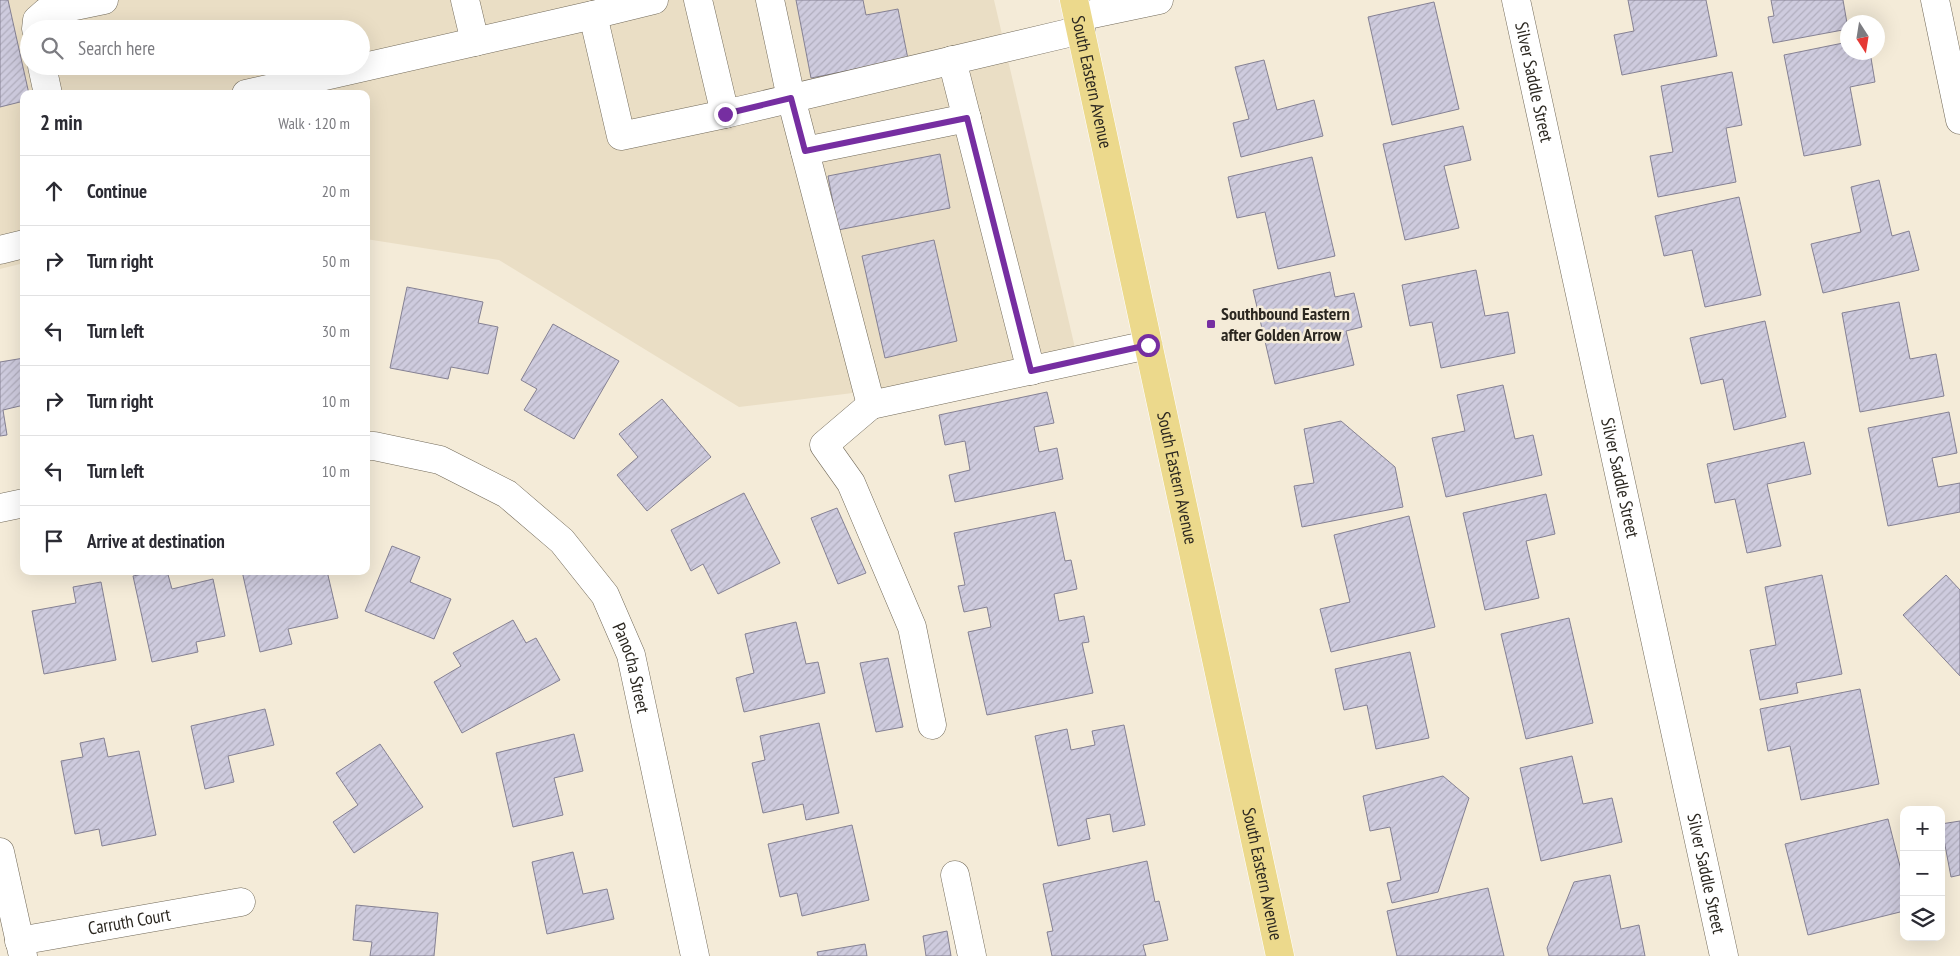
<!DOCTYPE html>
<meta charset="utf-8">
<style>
:root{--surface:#fff;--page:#f2f2f3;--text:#2b2b33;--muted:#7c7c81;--line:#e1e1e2}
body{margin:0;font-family:"PT Sans Narrow",sans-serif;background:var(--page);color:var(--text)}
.controls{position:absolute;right:15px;bottom:15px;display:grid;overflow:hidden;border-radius:10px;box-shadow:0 5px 20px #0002}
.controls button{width:45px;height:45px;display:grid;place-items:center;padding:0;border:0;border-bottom:1px solid var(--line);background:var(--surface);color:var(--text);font:25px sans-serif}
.compass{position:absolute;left:1840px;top:15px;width:45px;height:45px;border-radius:50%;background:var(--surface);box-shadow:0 5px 20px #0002;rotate:168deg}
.stop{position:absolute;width:15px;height:15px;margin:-11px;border:4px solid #762ea1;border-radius:50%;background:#fff}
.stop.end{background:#762ea1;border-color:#fff;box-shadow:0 1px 5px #0008}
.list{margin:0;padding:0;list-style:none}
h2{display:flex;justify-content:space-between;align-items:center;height:65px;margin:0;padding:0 20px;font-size:21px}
h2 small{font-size:16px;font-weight:400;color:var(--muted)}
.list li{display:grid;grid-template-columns:32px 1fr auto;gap:15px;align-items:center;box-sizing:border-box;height:70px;padding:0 20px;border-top:1px solid var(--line)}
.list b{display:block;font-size:19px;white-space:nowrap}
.list em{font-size:16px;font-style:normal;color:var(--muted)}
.icon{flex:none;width:28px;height:28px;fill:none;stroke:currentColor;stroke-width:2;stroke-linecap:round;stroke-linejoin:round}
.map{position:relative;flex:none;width:1960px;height:956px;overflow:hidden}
.search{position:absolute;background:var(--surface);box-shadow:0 5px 20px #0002;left:20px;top:20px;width:350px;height:55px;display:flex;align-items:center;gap:12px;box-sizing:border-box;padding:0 18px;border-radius:28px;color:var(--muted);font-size:19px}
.panel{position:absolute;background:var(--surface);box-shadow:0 5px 20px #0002;left:20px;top:90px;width:350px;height:485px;border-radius:10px}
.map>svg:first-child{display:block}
</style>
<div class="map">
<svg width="1960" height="956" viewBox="0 0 1960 956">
<defs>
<pattern id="building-hatch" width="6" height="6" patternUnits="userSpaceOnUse" patternTransform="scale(1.25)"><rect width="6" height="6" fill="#cecbde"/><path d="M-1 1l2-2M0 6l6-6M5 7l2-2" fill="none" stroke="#b1aebe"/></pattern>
</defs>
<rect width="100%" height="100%" fill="#f4ebd8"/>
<!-- built -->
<path fill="#eadec5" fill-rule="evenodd" d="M0 0H994L1079 365 739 407 499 260 366 239V94H24V263L0 269ZM29 29H361V66H29Z"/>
<!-- building -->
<path fill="url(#building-hatch)" stroke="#858193" d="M0 0H8L29 94H24V101L0 107Z
M796 0H863L866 15 898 9 908 59 811 78Z
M1628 0H1706L1717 56 1622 75 1614 35 1634 31Z
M1771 0H1843L1848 29 1773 43 1768 17 1774 16Z
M1434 2 1459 109 1392 125 1368 17Z
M1848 42V52H1870L1875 82 1850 87 1861 145 1804 156 1784 55Z
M1264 60 1277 110 1314 100 1323 136 1241 157 1233 123 1249 119 1235 67Z
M1732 72 1742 125 1726 128 1736 182 1658 197 1650 156 1673 152 1661 86Z
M1463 126 1471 160 1444 166 1459 228 1405 240 1383 144Z
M940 154 950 208 838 230 828 176Z
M1312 157 1335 256 1278 269 1265 212 1237 218 1228 177Z
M1879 180 1892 236 1909 231 1919 270 1823 293 1811 244 1861 232 1851 187Z
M1739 197 1761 295 1705 307 1692 250 1664 256 1655 216Z
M934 240 957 341 885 358 862 256Z
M1476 270 1485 316 1508 312 1515 353 1441 368 1432 322 1410 326 1402 285Z
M1330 272 1335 297 1354 293 1362 327 1346 331 1354 365 1275 384 1253 290Z
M407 287 483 302 478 323 498 327 488 374 451 367 448 379 390 368Z
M1899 302 1910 359 1936 354 1944 396 1860 412 1842 313Z
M1765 321 1786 417 1734 430 1723 379 1701 384 1690 338Z
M553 324 619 361 574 439 524 410 537 389 521 380Z
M24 358V405L3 410 7 435 0 436V362Z
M1503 385 1515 439 1533 435 1542 475 1446 497 1432 438 1465 431 1457 395Z
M1047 392 1054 423 1034 427 1039 452 1057 448 1063 479 955 502 949 475 970 470 965 441 945 445 939 415Z
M662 399 711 457 647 511 617 475 638 457 619 434Z
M1949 412 1957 453 1932 458 1938 487 1960 483V512L1888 526 1868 428Z
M1341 421 1395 467 1403 507 1302 527 1294 486 1314 483 1304 429Z
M1804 442 1811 474 1767 484 1781 546 1747 553 1735 499 1715 503 1707 464Z
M744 493 780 563 718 594 703 564 691 571 671 530Z
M1546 494 1555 534 1526 541 1539 598 1485 610 1463 513Z
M837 508 866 573 838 584 811 518Z
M1055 512 1065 561 1071 560 1077 589 1054 594 1059 621 1084 616 1089 642 1082 643 1093 693 987 715 968 632 991 627 987 607 964 612 958 586 965 585 954 533Z
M1409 516 1435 627 1331 652 1320 609 1350 602 1334 535Z
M392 546 420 557 410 582 451 599 434 639 365 611Z
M157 571H167L172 589 213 579 225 636 196 642 198 652 152 662 133 576Z
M242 571H327L338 618 288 629 292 644 260 652Z
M1822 575 1842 674 1796 683 1798 693 1760 700 1750 650 1776 645 1765 587Z
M1946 575 1960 590V676L1903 615Z
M101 582 116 660 44 674 32 611 76 603 73 587Z
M1569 618 1593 723 1526 739 1501 634Z
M513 620 526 643 536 638 560 680 462 733 434 682 461 666 453 653Z
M796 622 806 664 818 662 825 693 744 712 736 678 754 673 745 634Z
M1410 652 1429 738 1376 749 1367 705 1344 710 1335 669Z
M888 658 903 727 876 732 860 663Z
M1860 689 1879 784 1801 800 1790 746 1768 751 1760 709Z
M265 709 274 745 228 756 234 782 205 789 191 726Z
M819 723 839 813 806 820 803 804 763 813 752 763 765 760 760 736Z
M1124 725 1145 825 1113 832 1110 814 1086 819 1090 839 1058 846 1035 736 1067 729 1071 750 1095 745 1092 731Z
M574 734 583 771 554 778 563 815 513 827 496 753Z
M104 738 108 757 139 751 156 835 102 846 99 829 75 834 61 761 83 757 80 743Z
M380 744 423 807 354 853 333 822 358 805 336 773Z
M1572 756 1583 804 1612 798 1622 842 1541 861 1520 768Z
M1443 776 1469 798 1438 892 1392 903 1387 883 1401 880 1390 827 1370 831 1363 796Z
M1888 819 1904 882V911L1808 935 1785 844Z
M1960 821V875L1951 877 1941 824Z
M852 825 869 900 802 916 797 893 780 897 768 844Z
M573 852 583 894 607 889 614 919 547 934 532 862Z
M1147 861 1155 902 1159 901 1168 940 1143 945 1146 956H1052L1047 932 1053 931 1043 884Z
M1610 875 1621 929 1639 925 1645 956H1549L1547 948 1574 882Z
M1488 888 1504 956H1397L1387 911Z
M356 905 438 913 434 956H370L372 942 353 940Z
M947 931 951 956H926L923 936Z
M865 944 867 956H818L817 952Z"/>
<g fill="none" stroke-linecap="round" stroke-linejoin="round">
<!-- minor casing -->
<g stroke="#726a5a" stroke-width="29">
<g id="minor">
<path d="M465 0 475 42"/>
<path d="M654 0 593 15 621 136 725 114"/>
<path d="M698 0 725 114 1081 30"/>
<path d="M770 0 791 98 871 405 1148 345"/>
<path id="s1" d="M1516 0 1724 956"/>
<path d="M1935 0 1960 120"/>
<path d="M1078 17 1159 0"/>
<path d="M36 29 37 20 46 12 104 0"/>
<path d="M952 60 1031 371"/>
<path d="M42 66 48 94"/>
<path d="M246 94 593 15"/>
<path d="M805 151 967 118"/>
<path d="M0 250 24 244"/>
<path d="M871 405 824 445 851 483 912 627 932 725"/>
<path id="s2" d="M366 446H374L440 460 507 494 562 541 605 595 631 655 695 956"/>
<path d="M0 508 24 503"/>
<path d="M0 852 23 956"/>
<path d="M955 875 972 956"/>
<path id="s3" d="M19 941 241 902"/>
</g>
</g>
<!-- major casing -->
<g stroke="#fff" stroke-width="29">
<g id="major">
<path id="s4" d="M1074 0 1280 956"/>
</g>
</g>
<!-- minor -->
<use href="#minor" stroke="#fff" stroke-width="28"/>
<!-- major -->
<use href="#major" stroke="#ecd98c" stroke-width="28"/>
</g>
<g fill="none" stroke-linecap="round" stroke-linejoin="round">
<!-- route -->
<path stroke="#762ea1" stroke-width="6" d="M725 114 791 98 805 151 967 118 1031 371 1148 345"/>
</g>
<!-- markers -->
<rect fill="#762ea1" stroke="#f4ebd8" stroke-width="2" x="1206" y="319" width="10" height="10" rx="2.5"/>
<g text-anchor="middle" stroke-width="5" stroke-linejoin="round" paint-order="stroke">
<!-- street labels -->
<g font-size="18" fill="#2b2720" stroke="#f4ebd8">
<text dy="6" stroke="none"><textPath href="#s4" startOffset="84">South Eastern Avenue</textPath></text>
<text dy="6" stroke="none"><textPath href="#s1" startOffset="84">Silver Saddle Street</textPath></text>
<text dy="6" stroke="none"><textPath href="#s4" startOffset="489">South Eastern Avenue</textPath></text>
<text dy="6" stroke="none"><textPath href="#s1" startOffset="489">Silver Saddle Street</textPath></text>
<text dy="6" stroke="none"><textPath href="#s2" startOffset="370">Panocha Street</textPath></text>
<text dy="6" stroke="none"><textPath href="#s4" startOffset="894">South Eastern Avenue</textPath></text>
<text dy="6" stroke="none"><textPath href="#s1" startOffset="894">Silver Saddle Street</textPath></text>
<text dy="6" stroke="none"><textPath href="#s3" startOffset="112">Carruth Court</textPath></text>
</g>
<!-- poi labels -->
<g font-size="18" font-weight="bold" fill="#2b2720" stroke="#f4ebd8" text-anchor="start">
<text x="1221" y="320">Southbound Eastern<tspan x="1221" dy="21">after Golden Arrow</tspan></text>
</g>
</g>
</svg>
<div class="controls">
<button>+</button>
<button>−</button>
<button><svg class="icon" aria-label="layers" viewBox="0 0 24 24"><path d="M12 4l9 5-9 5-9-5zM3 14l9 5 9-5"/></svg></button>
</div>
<svg class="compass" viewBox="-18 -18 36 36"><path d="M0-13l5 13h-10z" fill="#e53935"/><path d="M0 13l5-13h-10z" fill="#7c7c81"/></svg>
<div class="stop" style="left:1148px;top:345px"></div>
<div class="stop end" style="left:725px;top:114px"></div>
<div class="search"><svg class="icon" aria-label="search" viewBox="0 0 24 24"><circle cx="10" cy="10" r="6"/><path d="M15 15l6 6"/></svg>Search here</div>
<section class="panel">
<h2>2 min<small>Walk · 120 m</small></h2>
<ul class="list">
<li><svg class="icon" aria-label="ahead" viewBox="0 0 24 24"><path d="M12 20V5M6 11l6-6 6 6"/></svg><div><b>Continue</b></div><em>20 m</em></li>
<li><svg class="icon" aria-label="right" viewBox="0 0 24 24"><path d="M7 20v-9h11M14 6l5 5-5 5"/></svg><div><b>Turn right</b></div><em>50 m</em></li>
<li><svg class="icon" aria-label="left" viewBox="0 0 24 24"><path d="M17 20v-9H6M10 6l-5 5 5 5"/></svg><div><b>Turn left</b></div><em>30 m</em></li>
<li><svg class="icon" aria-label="right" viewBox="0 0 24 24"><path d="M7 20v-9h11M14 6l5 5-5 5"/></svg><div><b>Turn right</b></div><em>10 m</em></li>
<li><svg class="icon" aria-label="left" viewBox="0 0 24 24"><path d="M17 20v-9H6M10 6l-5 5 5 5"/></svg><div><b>Turn left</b></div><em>10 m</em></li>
<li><svg class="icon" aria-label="arrive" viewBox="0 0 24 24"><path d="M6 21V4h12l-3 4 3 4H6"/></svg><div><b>Arrive at destination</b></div></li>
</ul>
</section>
</div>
